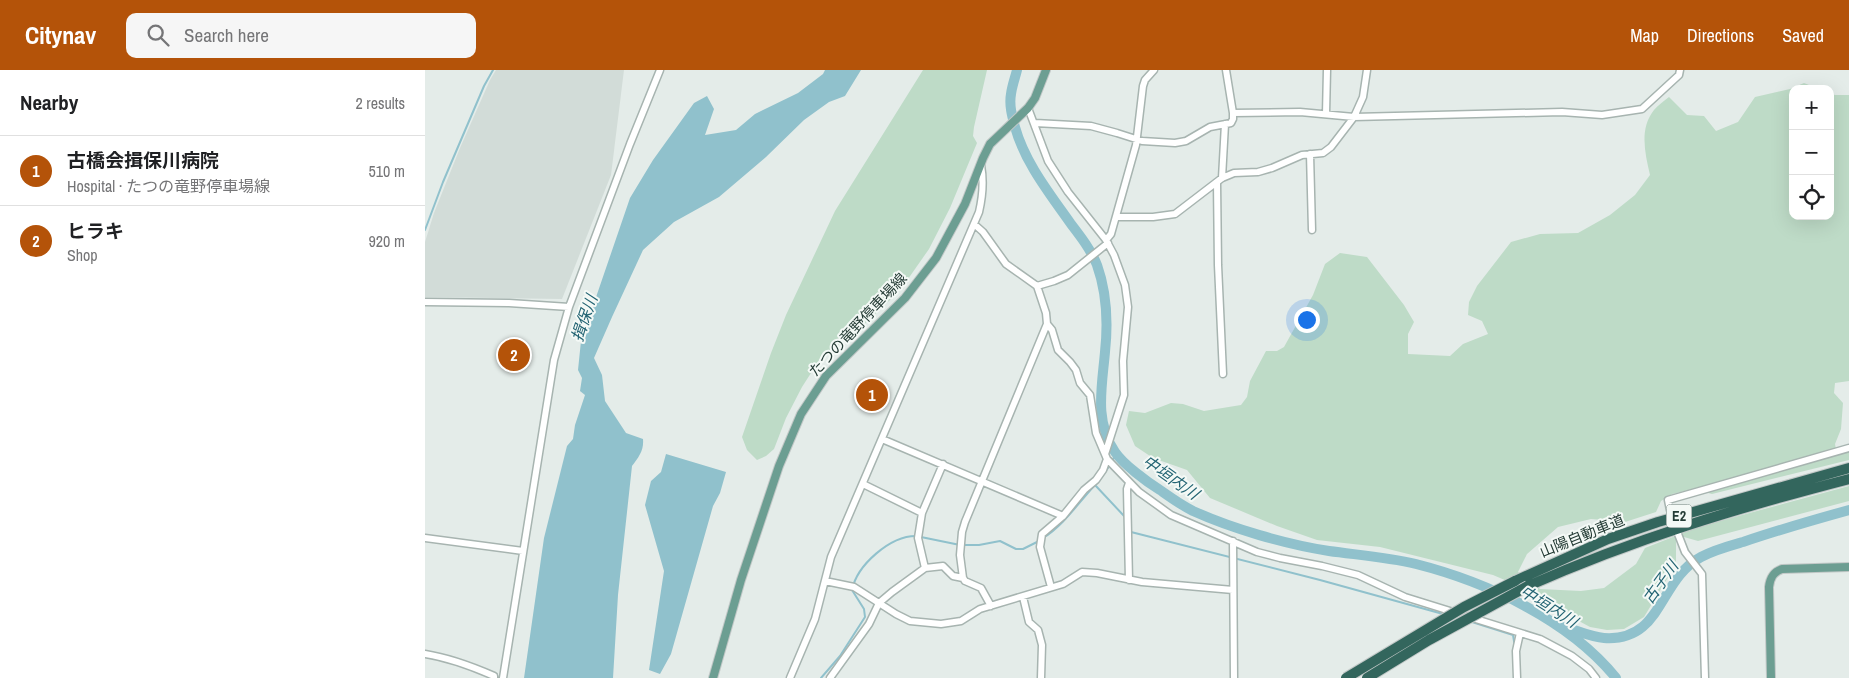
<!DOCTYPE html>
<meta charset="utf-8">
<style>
:root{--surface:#fff;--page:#f6f6f6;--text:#202124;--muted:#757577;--line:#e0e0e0;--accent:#b45309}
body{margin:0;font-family:"Archivo Narrow","Noto Sans JP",sans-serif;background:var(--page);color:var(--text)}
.controls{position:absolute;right:15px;top:15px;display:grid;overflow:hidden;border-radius:10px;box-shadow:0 5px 20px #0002}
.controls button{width:45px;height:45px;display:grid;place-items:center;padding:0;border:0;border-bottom:1px solid var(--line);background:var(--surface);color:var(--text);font:25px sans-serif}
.you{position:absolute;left:881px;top:249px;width:18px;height:18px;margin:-12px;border:4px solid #fff;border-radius:50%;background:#1a73e8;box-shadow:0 0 0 8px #1a73e833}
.badge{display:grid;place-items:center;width:32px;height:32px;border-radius:50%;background:var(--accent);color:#fff;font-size:16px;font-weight:700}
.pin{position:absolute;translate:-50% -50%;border:2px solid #fff;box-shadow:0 1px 5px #0006}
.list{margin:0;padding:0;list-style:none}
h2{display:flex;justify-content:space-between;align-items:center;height:65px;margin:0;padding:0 20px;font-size:21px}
h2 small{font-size:16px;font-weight:400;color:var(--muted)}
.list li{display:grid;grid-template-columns:32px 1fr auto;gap:15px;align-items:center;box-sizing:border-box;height:70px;padding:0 20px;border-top:1px solid var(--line)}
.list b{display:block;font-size:19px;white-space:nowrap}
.list p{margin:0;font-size:16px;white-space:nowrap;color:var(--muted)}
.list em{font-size:16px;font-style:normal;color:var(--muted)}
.icon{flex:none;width:28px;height:28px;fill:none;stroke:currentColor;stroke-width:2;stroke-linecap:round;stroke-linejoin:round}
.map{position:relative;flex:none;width:1424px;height:608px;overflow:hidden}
header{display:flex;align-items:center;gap:30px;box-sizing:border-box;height:70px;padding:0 25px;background:var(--accent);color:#fff}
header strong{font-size:24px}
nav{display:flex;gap:28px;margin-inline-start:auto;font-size:18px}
.search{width:350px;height:45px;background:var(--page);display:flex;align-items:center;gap:12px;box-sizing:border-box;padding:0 18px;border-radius:10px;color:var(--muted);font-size:19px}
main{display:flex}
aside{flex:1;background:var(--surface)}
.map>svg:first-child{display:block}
</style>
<header>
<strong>Citynav</strong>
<div class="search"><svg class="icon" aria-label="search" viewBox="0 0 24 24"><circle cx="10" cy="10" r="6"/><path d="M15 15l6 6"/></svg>Search here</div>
<nav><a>Map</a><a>Directions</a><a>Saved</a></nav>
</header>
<main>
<aside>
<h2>Nearby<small>2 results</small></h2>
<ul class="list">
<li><span class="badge">1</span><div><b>古橋会揖保川病院</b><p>Hospital · たつの竜野停車場線</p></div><em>510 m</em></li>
<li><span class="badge">2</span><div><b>ヒラキ</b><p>Shop</p></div><em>920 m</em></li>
</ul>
</aside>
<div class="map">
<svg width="1424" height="608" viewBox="0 0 1424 608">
<rect width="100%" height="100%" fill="#e4ece9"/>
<!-- built -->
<path fill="#d2dcd8" d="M71 0H199L186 105 137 229 0 227V172L9 143 35 78 65 10Z"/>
<!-- green -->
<path fill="#bedbc7" d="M498 0H562L549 57 548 66 552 73 525 138 504 179 483 209 466 229 428 265 395 289 377 317 361 348 349 379 341 386 332 390 322 380 317 367 346 283 361 245 410 141Z
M1379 13 1394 19H1368V146H1405V23L1410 25H1424V311L1410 313 1409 323 1418 333 1416 359 1410 374 1412 385 1424 382V390L1287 424 1268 419 1247 424 1236 431 1231 442 1200 452 1166 449 1133 457 1102 484 1093 502 1115 519 1156 521 1179 518 1211 494 1220 478 1273 457 1424 416V431L1273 471 1259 467 1251 470V494L1219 547 1199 559 1182 560 1165 557 1141 544 1115 525 1068 505 955 477 892 470 852 456 785 428 762 400 728 388 710 376 701 355 704 341 720 343 746 333 758 334 779 341 816 335 822 327 825 311 841 281H852L859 277 888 225 900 194 915 183 942 187 979 235 989 252 983 264V284L1025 286 1038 274 1063 264 1057 251 1043 245 1044 232 1052 216 1086 172 1115 164 1153 163 1185 145 1210 125 1225 105C1220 83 1214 59 1229 40 1233 35 1239 31 1244 27L1262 45 1279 46 1291 61 1313 52 1330 27 1365 19Z"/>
<!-- water -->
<path fill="#90c1cc" d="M400 0H436L420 26 404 32 379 50 341 87 294 127 249 152 218 180 187 247 169 288 177 305 180 331 201 363 218 369C219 380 214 387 207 396L193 525 188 608H99L119 468 142 376 148 369 150 355 160 325 155 321 157 308 153 300 156 271 205 128 228 90 269 33 282 26 289 39 280 65 311 60 330 44 373 23 398 4Z
M241 384 301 402 295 423 288 436 246 584 235 604 224 600 239 501 220 435 226 411 236 402Z"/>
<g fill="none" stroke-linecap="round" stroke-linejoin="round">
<!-- stream -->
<path stroke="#90c1cc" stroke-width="2" d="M0 160 18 112 59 16 68 0
M687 391 691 384
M673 412 685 395
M670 415 700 447
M706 462 895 510 1018 544
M496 467 535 475H554L575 471 591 479H598L614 471
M618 468C639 455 653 433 670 415
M1047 552 1088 565 1090 577
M396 608 415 586 440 547 439 539 427 520C432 495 465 466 491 466"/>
<!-- river -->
<path stroke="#90c1cc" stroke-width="10" d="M592 0C590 8 587 16 586 24 584 35 587 46 590 57 600 93 625 124 646 154 656 167 666 180 672 195 682 223 683 254 680 282 677 317 669 351 690 382 698 394 722 412 735 420 745 427 756 435 768 441 808 459 860 474 904 481 933 485 962 487 991 494 1062 512 1144 550 1191 608
M1135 556C1150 559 1164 567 1179 568 1238 572 1233 510 1276 487 1289 480 1304 476 1318 472 1353 460 1388 450 1424 440"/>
<!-- minor casing -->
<g stroke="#a7b4b0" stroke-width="9">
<path id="minor" d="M801 0 808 43
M603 38 623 91 643 122 681 170 689 185 700 215 703 237 698 291 699 325 680 384
M901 44 902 0
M610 53 666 56 692 63 717 71 750 73 761 71 785 57 806 53 808 49V43L875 42 929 47 1137 42 1177 45 1217 39 1254 5 1255 0
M885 84 887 160
M797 108 800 54
M792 113 793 195 798 304
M691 147H728L750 144 797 108 809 103 833 102 847 98 877 85 898 83 906 77 929 47 938 27 942 0
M549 154 558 162 581 194 612 216 621 243 622 254 540 452 537 462 535 485 538 508 540 511 556 518 566 536
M681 170 686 164 711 75 718 16 720 10 729 0
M612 216 629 211 643 205 683 173
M0 232 84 233 144 237
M622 254 627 260 633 280 645 292 651 300 655 313 665 325 671 363 682 389 714 422 746 445 832 482 855 488 897 496 933 505 980 527 1115 569 1147 586 1164 599 1171 608
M457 369 638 446
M1245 440 1243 430 1424 378
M497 443 518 394
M1253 464 1260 482 1277 504 1280 608
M0 468 98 481
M808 471 809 608
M500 498 518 496 528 506 538 508
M704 510 702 419 704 413
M400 511 429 517 471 544 485 551 516 554 536 551 555 539 638 514 657 502 672 503 717 512 808 520
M626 517 615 477 617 464 638 446 659 420 671 410 678 400 682 389
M598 527 604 552 613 560 617 575 616 608
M0 584C25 588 46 596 69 606V608
M78 608 129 290 144 237 205 74 235 0
M365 608 390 549 406 487 554 142C558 125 559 111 556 95
M405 608 444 554 454 533 467 522 500 498 493 468 497 443 438 414
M1092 608 1091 581 1095 563"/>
</g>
<!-- major casing -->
<g stroke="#c2c8c7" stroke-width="10">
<path id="major" d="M288 608 316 510 354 396 376 344 401 306 480 228 511 188 540 134 558 88 565 74 603 38 610 28 621 0
M1346 608 1344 517C1345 508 1348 502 1357 499L1424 497"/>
</g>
<!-- highway casing -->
<g stroke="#c2c8c7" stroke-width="12">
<path id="highway" d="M1090 511 1183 469 1233 452 1424 398
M1103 516C1209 469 1312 438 1424 409"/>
</g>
<!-- minor -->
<use href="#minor" stroke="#fff" stroke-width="6"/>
<!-- major -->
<use href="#major" stroke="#6c9e92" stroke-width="8"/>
<!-- highway -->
<use href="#highway" stroke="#33665d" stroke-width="10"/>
<!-- highway-bridge casing -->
<g stroke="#c2c8c7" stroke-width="12" stroke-linecap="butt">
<path id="highway-bridge" d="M921 608 1039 537 1090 511
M942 608 1004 570 1103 516"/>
</g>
<!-- highway-bridge -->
<use href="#highway-bridge" stroke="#33665d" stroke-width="10"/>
</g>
<g text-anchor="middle" stroke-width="4" stroke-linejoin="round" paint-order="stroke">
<!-- shield labels -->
<rect fill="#f4f9f6" stroke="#637570" stroke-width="1" x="1241.5" y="434.5" width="25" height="23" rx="4"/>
<g font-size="14" font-weight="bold" fill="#253c36">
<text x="1254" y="451">E2</text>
</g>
<!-- street labels -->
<g font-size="15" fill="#253c36" stroke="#f4f9f6">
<text transform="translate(433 255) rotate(-47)" y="5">たつの竜野停車場線</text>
<text transform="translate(1157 466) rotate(-22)" y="5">山陽自動車道</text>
</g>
<!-- water labels -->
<g font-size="16" font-style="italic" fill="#236473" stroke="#f4f9f6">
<text transform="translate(159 248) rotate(-71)" y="6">揖保川</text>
<text transform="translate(746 407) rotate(35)" y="6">中垣内川</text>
<text transform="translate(1235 512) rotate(-54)" y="6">古子川</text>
<text transform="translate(1124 536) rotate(32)" y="6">中垣内川</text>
</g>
</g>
</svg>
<div class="controls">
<button>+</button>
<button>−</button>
<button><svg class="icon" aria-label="locate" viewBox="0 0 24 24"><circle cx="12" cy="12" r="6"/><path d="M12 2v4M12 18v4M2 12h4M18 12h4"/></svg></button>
</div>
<div class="you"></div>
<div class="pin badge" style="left:447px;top:325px">1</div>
<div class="pin badge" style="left:89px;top:285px">2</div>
</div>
</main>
